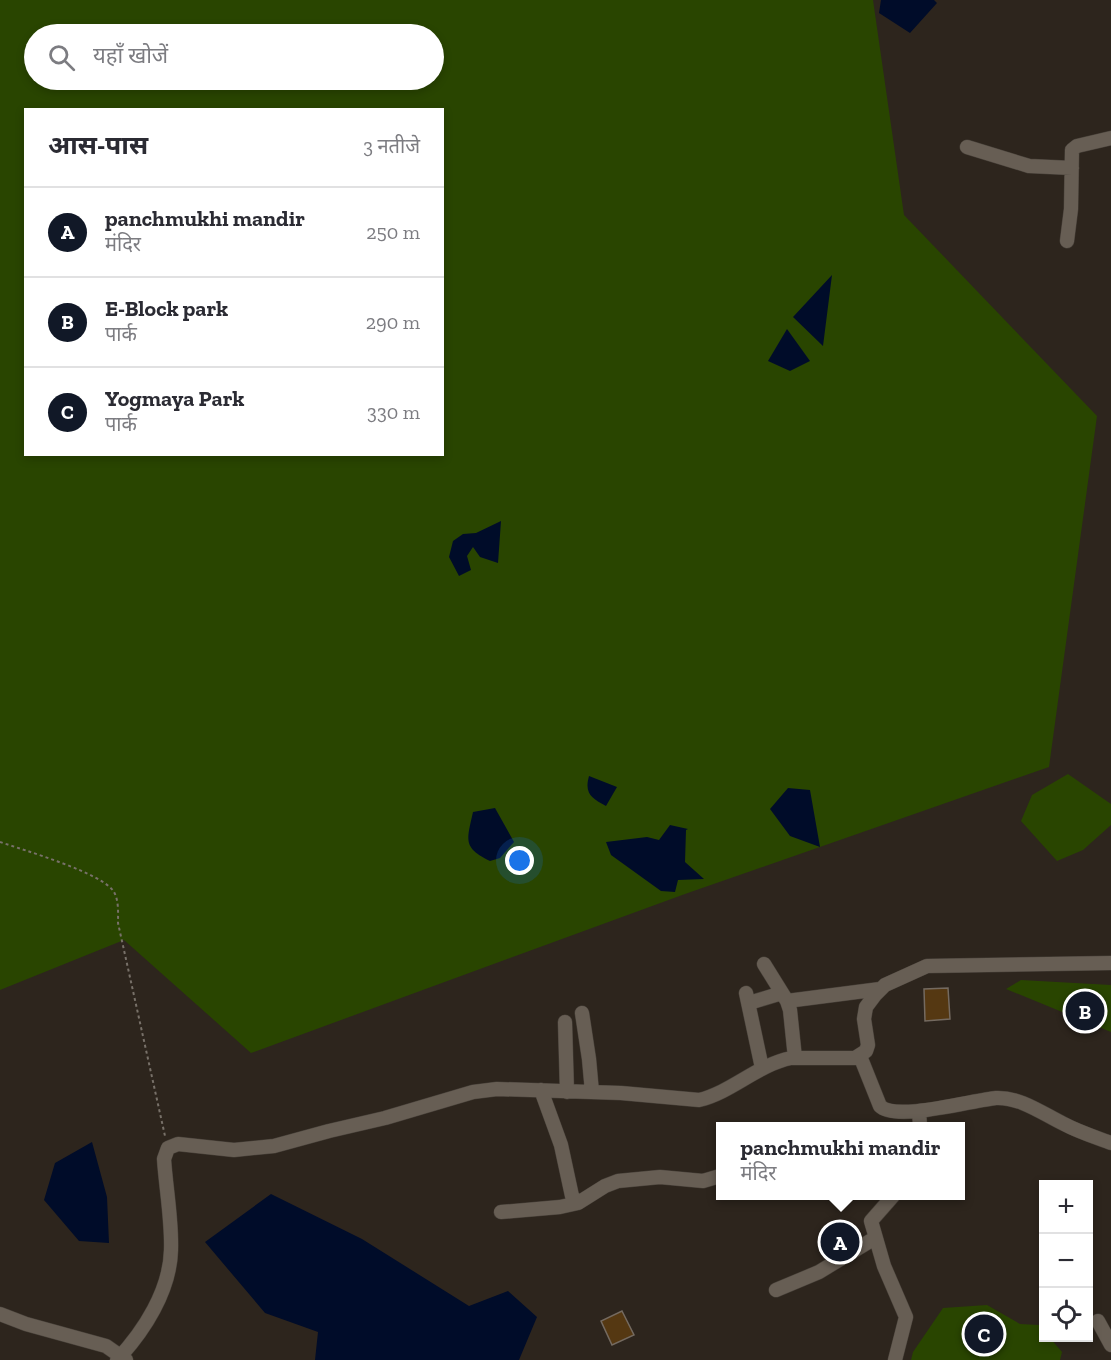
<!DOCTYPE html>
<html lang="hi">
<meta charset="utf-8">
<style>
:root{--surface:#fff;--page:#f2f2f3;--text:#2b2b33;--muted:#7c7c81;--line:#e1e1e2;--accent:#111827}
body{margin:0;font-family:"Zilla Slab","Noto Sans Devanagari",serif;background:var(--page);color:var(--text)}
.controls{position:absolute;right:18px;bottom:18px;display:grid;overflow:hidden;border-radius:0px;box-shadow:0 3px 9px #0003}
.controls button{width:54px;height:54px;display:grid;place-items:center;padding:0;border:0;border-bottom:2px solid var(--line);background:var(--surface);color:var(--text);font:30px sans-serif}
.you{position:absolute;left:520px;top:861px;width:21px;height:21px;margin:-15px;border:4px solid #fff;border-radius:50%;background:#1a73e8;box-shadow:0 0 0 9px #1a73e833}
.badge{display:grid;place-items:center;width:39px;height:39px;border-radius:50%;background:var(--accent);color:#fff;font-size:20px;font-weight:700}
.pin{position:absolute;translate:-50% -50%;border:3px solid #fff;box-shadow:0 2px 6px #0006}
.popup{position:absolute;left:716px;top:1122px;width:249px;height:78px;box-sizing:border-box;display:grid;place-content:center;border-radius:0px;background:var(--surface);filter:drop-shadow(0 2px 4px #0005);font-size:20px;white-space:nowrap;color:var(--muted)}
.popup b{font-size:22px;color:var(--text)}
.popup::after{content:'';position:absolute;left:50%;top:100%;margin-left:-12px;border:12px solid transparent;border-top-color:var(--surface)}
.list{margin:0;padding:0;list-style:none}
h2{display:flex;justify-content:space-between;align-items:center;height:78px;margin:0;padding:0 24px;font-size:26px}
h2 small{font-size:20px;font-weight:400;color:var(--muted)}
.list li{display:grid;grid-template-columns:39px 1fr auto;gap:18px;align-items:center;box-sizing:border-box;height:90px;padding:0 24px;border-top:2px solid var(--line)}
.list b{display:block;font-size:22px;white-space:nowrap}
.list p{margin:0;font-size:20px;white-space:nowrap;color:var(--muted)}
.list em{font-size:20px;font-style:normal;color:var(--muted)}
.icon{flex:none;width:33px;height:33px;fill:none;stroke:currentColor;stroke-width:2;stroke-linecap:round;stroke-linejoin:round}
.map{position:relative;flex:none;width:1111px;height:1360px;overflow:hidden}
.search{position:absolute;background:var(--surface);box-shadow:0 3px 9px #0003;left:24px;top:24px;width:420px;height:66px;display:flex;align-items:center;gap:15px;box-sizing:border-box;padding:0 21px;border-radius:33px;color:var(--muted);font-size:22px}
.panel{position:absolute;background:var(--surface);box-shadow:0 3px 9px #0003;left:24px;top:108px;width:420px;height:348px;border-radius:0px}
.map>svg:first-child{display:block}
</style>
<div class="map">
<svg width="1111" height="1360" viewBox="0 0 1111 1360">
<rect width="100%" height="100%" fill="#2d251d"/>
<!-- green -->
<path fill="#294500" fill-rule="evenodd" d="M0 0H873L904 215 1097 416 1049 767 685 894 251 1053 124 940 0 990ZM34 34H434V80H34ZM26 110H442V454H26Z
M1068 774 1111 804V825L1083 850 1057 861 1021 821 1032 795Z
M1021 980 1111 985V1032L1006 989Z
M987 1305 1020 1324 1039 1325 1043 1331 1044 1338H1050L1062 1352 1060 1360H911L913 1352 943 1308Z"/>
<!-- water -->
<path fill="#000c29" d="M881 0H934L937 3 910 33 879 13Z
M832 275 823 346 793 317Z
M787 329 810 361 790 371 768 361Z
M501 521 498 563 480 557 473 547 467 556 471 570 459 576 449 557 453 541 463 534 476 533Z
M589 776 617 787 606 806C592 798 584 794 589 776Z
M788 788 810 790 820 847 790 836 770 809Z
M495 808 514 842 500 858 490 861C462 847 467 840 473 812Z
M670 825 688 829 686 830 685 862 704 879 678 880 675 892 661 891 611 855 606 842 647 837 659 840Z
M92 1142 107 1197 109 1243 79 1241 44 1200 55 1163Z
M271 1194 362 1239 469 1306 508 1291 537 1317 519 1360H315L318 1332 265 1313 205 1242Z"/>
<!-- building -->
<path fill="#553812" stroke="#746a60" stroke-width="1.5" d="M948 988 950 1019 925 1021 924 989Z
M622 1311 634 1335 612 1345 601 1321Z"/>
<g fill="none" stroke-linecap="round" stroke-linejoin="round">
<!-- minor casing -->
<g stroke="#474039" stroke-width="15">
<path id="minor" d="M967 147 1029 166 1072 168
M1067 241 1071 209 1072 150 1077 146 1111 138
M764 964 787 1001 790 1010 795 1058
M746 993 762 1068
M787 1001 880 989
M749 1003 782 993
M582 1013 589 1059 592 1092
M565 1022 567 1092
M860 1056 880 1106C896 1122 973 1100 996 1098 1021 1097 1043 1114 1064 1124 1079 1132 1095 1137 1111 1143
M541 1090 561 1145 572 1196 578 1203 605 1186 618 1181 660 1177 703 1181 720 1176
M919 1111 920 1126
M893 1196 871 1221 884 1266 906 1317 895 1360
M501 1212 560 1207 578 1203
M776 1290 819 1272 875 1238
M0 1314 26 1324 106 1346 126 1360
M1098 1321 1111 1345
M117 1360C144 1331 170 1291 171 1250 172 1220 166 1189 164 1159L168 1148 178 1144 234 1150 274 1146 329 1131 385 1118 473 1092 497 1089 621 1093 699 1100C732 1092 757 1065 791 1058H855L866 1051 868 1045 864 1019 866 1007 875 995 885 985 927 966 1111 963"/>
</g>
<!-- path -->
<path stroke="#787169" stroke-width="2" stroke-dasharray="3 3" stroke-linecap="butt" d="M0 842C23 850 103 873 114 892 119 901 118 913 118 923L165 1136"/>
<!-- minor -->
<use href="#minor" stroke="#675e54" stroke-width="14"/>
</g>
</svg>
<div class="controls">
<button>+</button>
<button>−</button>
<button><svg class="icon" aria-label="locate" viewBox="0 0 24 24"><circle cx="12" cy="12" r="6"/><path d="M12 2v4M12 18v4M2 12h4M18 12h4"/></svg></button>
</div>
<div class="you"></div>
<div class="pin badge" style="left:840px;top:1242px">A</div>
<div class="popup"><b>panchmukhi mandir</b>मंदिर</div>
<div class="pin badge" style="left:1085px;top:1011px">B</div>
<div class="pin badge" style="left:984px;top:1334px">C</div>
<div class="search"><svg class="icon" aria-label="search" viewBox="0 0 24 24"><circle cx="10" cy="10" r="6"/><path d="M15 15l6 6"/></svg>यहाँ खोजें</div>
<section class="panel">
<h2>आस-पास<small>3 नतीजे</small></h2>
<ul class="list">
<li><span class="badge">A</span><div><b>panchmukhi mandir</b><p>मंदिर</p></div><em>250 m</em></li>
<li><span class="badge">B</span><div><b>E-Block park</b><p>पार्क</p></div><em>290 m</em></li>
<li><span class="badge">C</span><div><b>Yogmaya Park</b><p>पार्क</p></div><em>330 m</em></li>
</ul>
</section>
</div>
